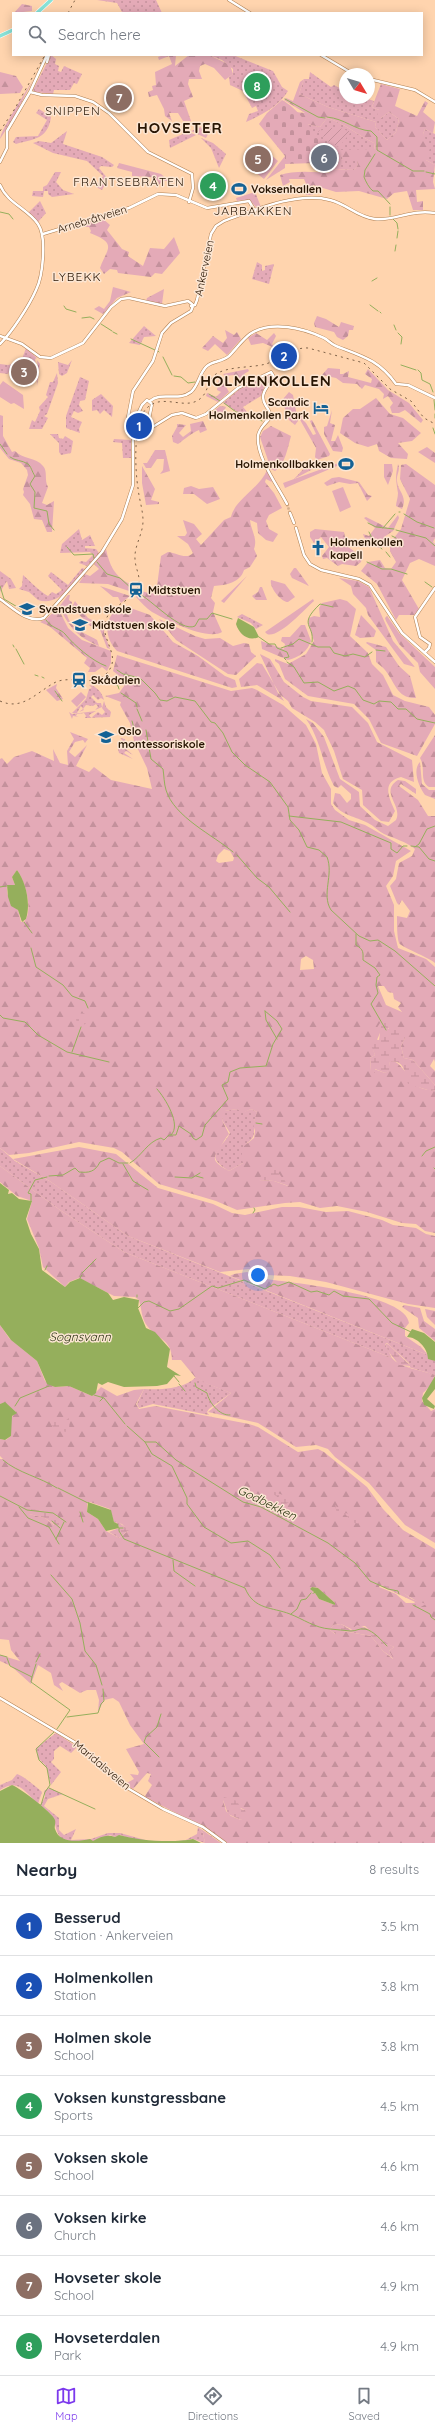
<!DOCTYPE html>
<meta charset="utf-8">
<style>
:root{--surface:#fff;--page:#f2f2f3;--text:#1f2937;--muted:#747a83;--line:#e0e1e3;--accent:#7c3aed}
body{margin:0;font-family:Quicksand,sans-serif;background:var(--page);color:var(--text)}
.compass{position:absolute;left:339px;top:68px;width:36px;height:36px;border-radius:50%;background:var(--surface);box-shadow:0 2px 10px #0003;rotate:128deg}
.you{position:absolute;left:258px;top:1275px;width:14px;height:14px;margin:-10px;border:3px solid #fff;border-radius:50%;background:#1a73e8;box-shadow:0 0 0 6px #1a73e833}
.badge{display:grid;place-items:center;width:26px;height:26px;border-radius:50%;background:var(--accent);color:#fff;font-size:13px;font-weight:700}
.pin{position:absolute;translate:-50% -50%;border:2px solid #fff;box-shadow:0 1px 4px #0006}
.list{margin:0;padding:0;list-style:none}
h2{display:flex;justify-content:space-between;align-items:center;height:52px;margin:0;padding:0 16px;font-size:17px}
h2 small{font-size:13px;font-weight:400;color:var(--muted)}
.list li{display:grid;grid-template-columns:26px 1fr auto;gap:12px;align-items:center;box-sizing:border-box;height:60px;padding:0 16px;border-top:1px solid var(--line)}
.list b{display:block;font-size:15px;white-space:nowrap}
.list p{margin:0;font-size:13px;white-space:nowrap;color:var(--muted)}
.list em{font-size:13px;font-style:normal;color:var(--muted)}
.icon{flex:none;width:22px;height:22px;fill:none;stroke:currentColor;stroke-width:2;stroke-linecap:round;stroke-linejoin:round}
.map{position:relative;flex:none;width:435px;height:1843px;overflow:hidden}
.search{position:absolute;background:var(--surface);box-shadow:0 2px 10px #0003;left:12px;right:12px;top:12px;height:44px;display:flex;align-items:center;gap:10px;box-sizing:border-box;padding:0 14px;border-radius:0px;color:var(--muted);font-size:15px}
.sheet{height:532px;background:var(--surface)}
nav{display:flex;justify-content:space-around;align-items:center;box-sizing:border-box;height:56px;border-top:1px solid var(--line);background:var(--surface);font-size:11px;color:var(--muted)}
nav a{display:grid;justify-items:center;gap:2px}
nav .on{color:var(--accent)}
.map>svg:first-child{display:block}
</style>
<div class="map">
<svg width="435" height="1843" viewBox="0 0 435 1843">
<defs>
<pattern id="grass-dots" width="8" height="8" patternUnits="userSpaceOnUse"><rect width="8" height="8" fill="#e4aab7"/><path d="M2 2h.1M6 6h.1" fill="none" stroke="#c4919c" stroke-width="1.8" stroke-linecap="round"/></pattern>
<pattern id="forest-firs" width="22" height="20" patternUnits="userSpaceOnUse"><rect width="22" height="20" fill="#e4aab7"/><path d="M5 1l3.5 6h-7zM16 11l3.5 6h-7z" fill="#c4919c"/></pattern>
<pattern id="wetland-marsh" width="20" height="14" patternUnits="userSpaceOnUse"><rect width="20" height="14" fill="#e4aab7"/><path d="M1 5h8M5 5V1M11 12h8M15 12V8" fill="none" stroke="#c4919c"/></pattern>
<pattern id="cemetery-stones" width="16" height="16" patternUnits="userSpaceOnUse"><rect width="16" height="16" fill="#e4aab7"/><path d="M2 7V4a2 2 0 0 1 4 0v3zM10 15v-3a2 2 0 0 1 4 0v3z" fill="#c4919c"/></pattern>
<pattern id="garden-furrows" width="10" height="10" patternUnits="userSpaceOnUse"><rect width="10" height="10" fill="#e4aab7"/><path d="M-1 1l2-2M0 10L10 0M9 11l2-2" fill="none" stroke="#c4919c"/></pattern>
</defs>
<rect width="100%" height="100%" fill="#ffd4ae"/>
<!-- grass -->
<path fill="url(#grass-dots)" d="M97 0H156L162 13 122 12 117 3Z
M51 55 56 59 55 64 59 66 58 71 61 72 64 66 82 74 77 84 74 83 70 90H54L53 94 35 92 33 90Z
M209 55H233L273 71 282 87 288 91C278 107 263 114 246 122L249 114 258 111 256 106 252 108 243 91 230 85 229 77 233 74V69L222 60Z
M310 72 331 87 334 85 345 91V98H365L374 101 372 107 379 110 381 118 389 112 399 119 396 132 387 140 375 127 376 122 328 107 299 94 304 79H309Z
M33 80 13 119 0 139C0 131 27 90 33 80Z
M39 109 51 117C48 139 34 139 16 144L13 142 16 137 38 136 47 120 36 113Z
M327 118C345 123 357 135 374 143L375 150H340L343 160H357L358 165 354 170 331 169 335 157C315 149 322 139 307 126V124L320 127Z
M213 125 206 138 191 131 201 127 203 130Z
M181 129 196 135 170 148 169 140 183 134Z
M425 129 435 134V165L426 160 423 134Z
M67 131 63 144 102 157 114 165 112 167 101 166 99 168 108 179 102 190 96 187 103 176 87 161 53 153 33 143 39 141 51 143Z
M201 138 213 143 226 154 219 168 211 148Z
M55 172H61L56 182 63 190 74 194 52 197 48 194V191H44L43 197 32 196 33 191H43V187L47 185Z
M40 201 46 213 38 222 28 213Z
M257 262 262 265V271L265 270V266L274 264 269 284 252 279Z
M144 326 156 336 144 337 140 345 129 343Z
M26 348 37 358 35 359 36 366 38 367 37 360 40 364 37 386 36 369 34 368 36 371 29 370 28 376 27 370 24 375 15 367 10 369 8 374 0 373V364L8 365 17 363 16 367H19L21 363 22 368 26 367 27 370 31 360 22 359Z
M72 360 67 373 62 376 59 374 58 362 68 365Z
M57 373 58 383 47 414 44 416 48 418 42 429H29L32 420 35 422 40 411 39 407 48 397 46 395 50 382H53Z
M270 374 273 377 264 388 261 396 243 407 249 414 237 412 223 403 243 386Z
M80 377 89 381 85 400 80 401 79 405 83 411 78 413 74 411 71 417 82 422 79 429 80 433 66 428V416Z
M101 394 113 406 112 417 104 410 100 414 97 410 92 411V400Z
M50 434H58L59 438 63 439 65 436 73 441 71 453 61 455 59 452V443Z
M114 439 131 440V458H123L122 443 113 442Z
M311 461 313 463 311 470 294 479Z
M79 529 82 540 90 535 95 546H85V548L96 549 99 553 87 566 79 563 81 561 86 562 93 555 90 552 60 553 62 544Z
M82 568 85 569C74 583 59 607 38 600L29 592 19 589 22 586 23 575C31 582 39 591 48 596L52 592 56 594 62 590 48 576 51 572 68 585Z
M0 571 11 579 16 588 9 589 7 581 0 592Z
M242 614 263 625 256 629 251 623 237 617Z
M89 685C96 685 103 694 104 700L101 698 98 700 93 695 91 697 97 703H101L102 707 95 710 98 707 96 704 93 706 86 705 83 709 84 710 79 712 83 709 81 706 77 713H72L86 699 89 689 92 688Z
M104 701 106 707 111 712 110 717 85 718 86 716 84 713 77 714 76 716 79 717 73 716 72 719 69 712 72 714 96 711 89 715 91 718 98 712 102 715 105 712 102 708Z
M120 738 125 739 126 743H129L125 748 133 755 126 751 124 753 133 759 119 753 118 749 125 743Z
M237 1109 244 1112 251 1109 257 1112C257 1116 253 1121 254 1125 254 1135 255 1137 247 1143L243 1163 229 1171C203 1156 220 1151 230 1133L222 1120 224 1111Z
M0 1148 15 1161 51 1182 128 1236 428 1355 435 1361V1375L405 1366 410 1367 409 1363 387 1343 385 1344 392 1358 124 1252 60 1210 0 1166Z
M196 1377C207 1385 218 1387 231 1393L209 1409 207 1412 209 1415 153 1404 139 1408 137 1404 144 1389C160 1390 185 1389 196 1377Z
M56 1733 77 1747 71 1753 60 1746 54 1751V1759L51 1762 61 1772 51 1785 46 1766 38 1758 36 1748Z
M17 1774C22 1775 38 1788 42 1792L38 1804C26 1793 18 1777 0 1790V1785L12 1780Z
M49 1788 63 1794 48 1799 44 1806 59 1818V1830L64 1835 76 1829 71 1840 91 1839 108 1833H120L149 1841 182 1842 197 1834 198 1827 203 1833 205 1843 193 1839C172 1843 141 1843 120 1835L115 1837 110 1835 91 1842H66C50 1832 62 1818 40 1806L45 1797 44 1791Z"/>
<!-- forest -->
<path fill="url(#forest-firs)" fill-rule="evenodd" d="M22 4 32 6V11L14 13Z
M164 55H176L175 66 189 55H209L230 65 233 74 225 80 214 68 205 64 200 66 199 71 202 79H189L188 84 193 97 184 101 191 121H183L178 113H169L172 121 165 116 164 109 157 95 149 97 148 92 153 90 152 86 156 85 155 72 172 64 169 56 159 60 158 57Z
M0 72 16 76 23 87 20 93 0 94Z
M304 79 299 94 328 107 376 122 375 127 387 140 396 132 399 119 389 112 381 118 377 114 379 110 372 107 381 84 400 89 395 106 417 116 425 101 428 103 423 112 435 122 433 133 425 129 423 134 430 148 426 160 435 165 433 182 435 189 416 190 417 202 423 201V210H413L407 191 394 193 387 199 359 191 336 192 313 185V195H306L307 186 304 179H289L290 182 283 186 280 175C294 170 315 172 329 173L331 169 354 170 358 165 357 161 343 160 339 150 375 149 374 143C357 135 345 123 327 118L320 127 307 124 295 112 305 113 284 100 286 98 293 101 300 82Z
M285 156V168L266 180Z
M119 163 161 174 169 181H162L155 190 159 183C154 174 141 178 132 176V172L117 168Z
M255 192 261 207 257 208C249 200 249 199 237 201L236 198Z
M102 218 110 225 107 230 122 249 129 252 128 256 143 266 150 248 164 249 174 237 180 253 162 274 155 273 151 277 118 273 117 270 110 269 104 274 100 268C107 248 118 244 90 233L91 231 89 227H81V223Z
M113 287 131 292 117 298 103 314 94 309 99 306 104 309 110 301Z
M164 289 162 304 146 301 147 298Z
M317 316 326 319 339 327 341 322 354 326 353 330H349L348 336 343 340 337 337 334 332 315 327 314 323Z
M225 330 234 335 237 332 241 339 227 355 215 344 208 351 202 348 213 336 223 343 227 338Z
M256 333 267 340 274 333 276 336 272 344 275 348 263 343 251 345 248 338Z
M328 368 340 369V374H343L349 371 348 377 371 383 372 379 365 374 368 369 388 390 409 403 423 420 421 423 405 410 399 413H392L390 407 393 403 388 396 383 399 384 394 379 389 365 385 362 389 357 384 343 383 336 378 322 375Z
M248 369 249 371 244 374 246 381 239 384 234 375 225 376 223 374Z
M219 375 229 392 218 402 206 396 207 393 216 397 221 392 217 390 219 379 214 378Z
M289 392 293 395 298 421 295 425 289 420 283 403 277 406Z
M376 398 390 414 403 418 421 433 412 441 398 443 408 454 407 459 391 458 379 451 377 444 368 447 355 443 340 433 343 418 353 409H360Z
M220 406 226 407 221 417H215L211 413Z
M332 410 330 423 335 425 331 441H335L338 435 343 448 342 452 333 451 324 434V427L327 426Z
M304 413 302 419 306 423 313 435 316 434 310 421 312 420 330 454 329 456 317 460 315 457 316 448 299 418Z
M0 415 3 416V436L12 452 15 451C22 459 36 457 43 466 48 471 44 480 48 487L42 503 47 505 54 501 52 532H47L42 520 34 519 30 504 23 495 24 492 23 489 28 475 27 470 21 463 9 459 0 448Z
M203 421 207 430 200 433 199 430C190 434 185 439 178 444L173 442 172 436 177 427V424L186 425 179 433 183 437 191 431 190 424Z
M271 426 291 436C288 447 285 465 275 471L271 469 260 437 263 431Z
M427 447 435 453V463L418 452Z
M155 450H165L170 471 160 474 163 470 164 459H157L151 468H146L143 463H147Z
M384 464H392L393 471 388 485 384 477Z
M398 464C401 470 396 475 397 481 398 492 408 496 402 509L396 506C396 502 398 498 398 493 396 479 395 478 398 464Z
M406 464 435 485V538L433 542 435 544V566L419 559 410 563 402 580 419 609 414 615H399L396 620 377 584 361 571 368 562 380 560 385 568 391 569 396 562 390 551V543L401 529 410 499 400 479 401 465Z
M142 466 155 489 151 500 159 502V504L146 505 142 483Z
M267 470 272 482 266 479 265 482 274 493 282 508 269 515 266 521 269 529 278 534 273 542 266 540 258 533 257 523 250 520C251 531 258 538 254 549L257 556 250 567 244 570C240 583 226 585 214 586L211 598 215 603 213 612 222 632C208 641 166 620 152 612 146 608 141 602 136 597L139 590 148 593 157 586 161 556 168 552C177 553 186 560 193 553L188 544 177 536H185L187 533 183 520 194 524 202 534 196 539 201 545 224 520 231 517C235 499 260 488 267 470Z
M339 477 359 482 368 495 372 496 367 501 358 483 350 484 339 482 327 486 324 483 332 478Z
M191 486 199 489 213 487 220 499 207 504 194 494H183L184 488Z
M398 515 399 518 393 531 384 537 382 548C375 548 365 542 363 534L369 536 375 528 364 518 366 517 388 528Z
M315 529 344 532 347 546 362 557 361 562 356 566 342 564 338 566 327 558 323 559 322 556 329 547 321 537 314 543 310 537V532Z
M106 549C110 567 115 577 132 585L129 591 108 584 79 583 85 574 90 576 99 569 94 564Z
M294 568H296L309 586 292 578 290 574Z
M339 578 358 581 369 587 393 641 415 667 404 664 368 615 366 608 353 594 351 586Z
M271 580 285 584 295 597 288 602C281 602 269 587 271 580Z
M100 586 130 596 121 603 118 597H113Z
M260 587H262L267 600H256L252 596 258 592Z
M68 595H70L69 600 72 602 71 606 66 610C69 630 84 632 97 640L99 646C76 636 71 629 59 607Z
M340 599 347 601 356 609 350 636 368 653 372 664 383 675 393 695 405 701 429 707 435 715V724L417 756 381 743 369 719 354 704 308 696 285 679 279 664 275 661V659L288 664 306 654 314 641 308 623 309 618 314 616 320 617 319 608 322 603Z
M75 601 88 618 100 624 105 621 104 633 110 649 107 648 99 627 90 626 72 607Z
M125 606 150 615 173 642 198 656 225 676 235 680 237 687 232 688 117 651C103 637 103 612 125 606Z
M58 608 68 628 82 640 111 651V663L107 671 102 667 95 672H88L90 668 84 663 87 658 49 626 40 622 46 619Z
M361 615 376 631 374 637 360 638 355 635Z
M387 616 399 633 435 667V689L420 672 418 663 399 644 386 621 385 618Z
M159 619 195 636 205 639 220 638 233 646 244 643 249 644 251 652 256 656 236 675 228 674 176 640Z
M301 625H305L311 641C308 651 298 658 288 660L262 649 261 641 284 649 285 644 281 641 282 637H290Z
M367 642 386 647 399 666 410 676 416 698C397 699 395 682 385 670 383 667 379 665 376 662V650L366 643Z
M260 654 270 659 284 682 303 697 311 701 352 707 368 723 377 742 412 760 414 782 401 777C381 782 389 798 395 811L389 822 381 821 363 805 362 790 343 779 334 751 324 730 315 722 292 708 288 701 278 693Z
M117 655 231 691 252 688 257 690 283 705 306 725 316 744 322 773 331 789V804L335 810 349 820 365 825 411 851 396 861 393 876 386 886 394 905V931L398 948 426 959 435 967V1062L434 1059 430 1066 435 1071V1085L413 1060 404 1058 401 1046 405 1038 388 1028 380 1033 373 1049 375 1055 370 1058 371 1071 374 1069 385 1073 390 1070 389 1061C399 1060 401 1068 408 1074L407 1079C414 1085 426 1092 435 1090V1233L425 1231 416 1224 402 1223 367 1212 337 1206 320 1208 300 1202 285 1203 237 1210 216 1201 159 1184 122 1152 114 1148 79 1142 29 1153 9 1155 0 1148V759L2 758 7 764 14 757 32 751 54 761 53 749 60 763 68 765 67 751 74 739 70 732 88 739 85 743 83 740 75 742 69 752 75 757 87 745 76 766 89 772 94 767 111 780 152 789 147 768 134 741 130 723 120 705 121 702 105 696 119 693 127 682 113 671ZM224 849 230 851 234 858 233 861 219 863 216 861 218 855ZM17 870C25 881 34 910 24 922H21L18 910C11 902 6 897 7 885H15L12 877ZM306 956 313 960 314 969 300 970 301 959ZM378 986H384L388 992 393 993 394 999 401 1003 398 1007 402 1012 386 1005ZM237 1109 243 1113 251 1109 257 1112 253 1124 255 1131 254 1138 244 1146 241 1157 243 1163 229 1171C217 1164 209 1160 220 1148 223 1143 225 1138 229 1134L222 1120 225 1111ZM277 1172 288 1186 274 1181 259 1180Z
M257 663 262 664 284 701 257 685 241 687 239 679Z
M57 684 56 688 63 699 57 701 46 690Z
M306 719 313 723 324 737 340 779 359 792 360 806 375 820 388 826 396 820C403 805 379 792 398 780L405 781 416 789V794L401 784 399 786 418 800 428 816H435V963C428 957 401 947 399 943 397 937 397 925 397 918V916L407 918 410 911 402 900 399 905 397 903 390 886 396 879 399 863 412 856 415 849C405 841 395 839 384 834 378 831 374 826 368 823 355 816 342 816 333 803L335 793 340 794 347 803 351 799V794L341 785 338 788 334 786C322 764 321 740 306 719Z
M435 735V787H429C419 781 426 768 420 758Z
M420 762 422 784 429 790H435V799L425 795C419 787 412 770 420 762Z
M79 1147 116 1154 158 1188 213 1204 232 1213 245 1215 282 1207H299L326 1212 348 1211 382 1220 393 1225 416 1228 426 1234 435 1236V1308L408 1304 326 1282 290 1276 266 1275 249 1269 220 1272 128 1236 51 1182 13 1159Z
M0 1166 60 1210 124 1252 392 1358C400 1368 422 1370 435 1375L432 1384 423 1393 422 1401 431 1411 435 1409V1543L405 1525 369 1483 335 1457 328 1449 316 1445 296 1447 258 1423 208 1412 231 1393 205 1383 195 1377 181 1360H172C172 1339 158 1340 148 1327 141 1318 142 1310 139 1300L135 1297 114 1296 79 1278 69 1282 65 1287 43 1267 39 1248 27 1219 32 1201 17 1196 0 1182Z
M247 1272C256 1275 264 1279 273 1280 297 1283 407 1295 409 1323L405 1328V1336L421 1347 428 1355 230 1276 234 1274Z
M404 1305 420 1308 424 1321 435 1329V1341L419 1328 418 1318 402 1307Z
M425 1309 435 1311V1325L427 1317Z
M0 1325 9 1338 37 1361 45 1381 55 1387 69 1386 92 1396 101 1387 117 1396 134 1390 144 1389 136 1404 139 1409 155 1406 249 1424 258 1427 298 1452 318 1449 324 1452 367 1487 383 1509 403 1530 435 1549V1843H227L207 1829 147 1798 145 1796 152 1785 148 1781 151 1774 147 1773 133 1789 125 1784 134 1779 130 1774 138 1775 139 1772 126 1749 144 1744 130 1725 119 1702 113 1698 104 1700 98 1712 99 1700 96 1690H87L80 1693 62 1682 59 1684 63 1691 54 1685 51 1673 38 1665 31 1684 11 1666 0 1661V1655L20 1661 11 1650 9 1640 0 1639V1459H3L0 1456V1439L6 1440 11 1436V1418L16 1412 5 1403 0 1404ZM90 1502 110 1509 114 1522 122 1524 128 1531 119 1538 106 1531 98 1519 87 1512V1503ZM29 1510 43 1511 58 1516 54 1525 45 1518 29 1514ZM380 1585 396 1589 420 1603H406L396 1594 379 1587ZM312 1587 318 1588 335 1603V1605L319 1599 315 1593H312L314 1592 311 1589ZM341 1624 353 1630 356 1626H365L385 1643 394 1647 389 1651 393 1659 383 1651 371 1636 343 1631 335 1634 330 1630 333 1625ZM223 1800 245 1810 241 1820 231 1816 226 1811Z
M198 1827 221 1843H205L203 1833Z"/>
<!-- wetland -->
<path fill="url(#wetland-marsh)" d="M76 1019a6 6 0 1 1 12 0a6 6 0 1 1-12 0Z
M382 1020 387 1021 388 1029 393 1025 403 1032 405 1038 401 1046 404 1058 413 1060 435 1085V1090L431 1091 408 1084C405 1074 405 1059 389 1062L391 1070 385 1073 375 1069V1073L371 1071 370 1058 375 1055 368 1038 379 1040 380 1033 376 1029Z
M274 1170H276L289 1186 274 1181 259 1180 260 1177Z
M385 1343 389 1345 411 1366 399 1365 388 1351Z
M70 1417 69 1429 66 1432 55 1429 51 1424 54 1420 65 1421Z
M270 1490 288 1497 289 1502 282 1507 272 1505 263 1496 273 1500 281 1498 268 1492Z
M335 1505 341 1511 358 1518V1524L352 1522 346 1515 337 1514Z
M31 1509 53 1513 61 1520 62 1524 58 1527 45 1518 29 1514 27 1512Z
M118 1522 129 1530 119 1538 109 1532 119 1528 117 1523Z
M379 1585 395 1587 412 1599 426 1604 419 1608 412 1606 415 1602Z
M341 1624 351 1630 357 1625C373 1628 380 1641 394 1647L389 1651 394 1659 383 1651 371 1636 344 1631 337 1635 330 1630 333 1625Z
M224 1797 237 1801 241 1809 245 1810 246 1814 241 1820 228 1814 223 1800Z"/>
<!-- cemetery -->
<path fill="url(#cemetery-stones)" d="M282 100C295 106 316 132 321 146L315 152V163L285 164V156L259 124 267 113Z"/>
<!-- garden -->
<path fill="url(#garden-furrows)" d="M337 127 351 132 339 147 330 143 318 131Z"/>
<!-- pitch -->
<path fill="#e4aab7" d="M245 77 262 86 257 94 242 85Z
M270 154 278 161 264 179 255 172Z
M224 175 227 192 202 197 199 181Z
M3 381 23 395 24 409 14 403 11 404 0 397V385Z
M344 461V463L285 488 283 483Z
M343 487 351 507 340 512 332 491Z
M247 576 224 603 221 601Z
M313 599 314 601C305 609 278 639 267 634L265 632Z
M81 692 86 697 77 707 71 701Z"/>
<!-- water -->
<path fill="#95af5c" d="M238 618 254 627 259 637C248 642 239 634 236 624Z
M17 870C26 882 31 904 26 919L22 922 18 910 11 906 8 897 7 885H15L12 877Z
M0 1183 9 1190 8 1194 12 1193 19 1199 32 1201 26 1219 31 1234 39 1249 42 1270 65 1287 70 1282 80 1278 108 1293 113 1300 124 1297 139 1300 138 1308 146 1328 155 1332 170 1349 167 1367 181 1376 175 1375 167 1384 157 1386 124 1387 108 1382 102 1385 98 1383 96 1393 92 1396 69 1386 55 1387 47 1384 37 1361 11 1340 0 1325Z
M412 1329 424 1333 435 1342V1361L428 1359C428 1348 417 1337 407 1337Z
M435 1376V1389L427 1399 435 1406 434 1409 424 1405 422 1398Z
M5 1402 17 1413 12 1416 11 1436 5 1440 0 1439V1404Z
M88 1502 111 1510 114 1522 118 1524 119 1528 106 1531 98 1519 87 1512Z
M312 1587 318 1588 335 1603V1605L319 1599 315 1593 312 1594 314 1592 310 1589Z
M12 1785C20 1788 53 1813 55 1820 56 1823 54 1827 55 1829 59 1843 77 1842 90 1839L93 1841C100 1837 107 1834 115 1837L119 1835C139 1841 174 1843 193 1839L201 1843H0V1791Z"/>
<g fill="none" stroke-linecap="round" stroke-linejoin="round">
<!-- stream -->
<path stroke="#95af5c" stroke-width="1" d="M285 99 318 117 325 118
M327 117C346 119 354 130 371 131L377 137V150L413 171H424
M375 154 365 170 364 177C366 182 369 188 373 191H378L390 204
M426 172 435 174
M0 212 9 214 13 219
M390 215V207
M393 219 397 223 398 229
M397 238 398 231
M395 251 396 245
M372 281 377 278
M370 305 378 311
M64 306 66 309 76 312
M380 312 381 313
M82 318 90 317 94 319
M101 324 112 331
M394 325 396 330
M113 332 117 334
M398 333 402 337 401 344
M131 339 155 350
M158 351 159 352
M163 357 172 375
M401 365 416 370
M418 370 421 373 422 380 430 384 433 392
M174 376 181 377 188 383 195 382
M209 394 220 401
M434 400 435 410
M224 403 236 412 251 415
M435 414V418
M253 416 262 421
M433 428 435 434
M0 444 7 454
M10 457C15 461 22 460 28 464 31 466 32 472 35 476L30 484 35 492 34 508 47 511 49 524 54 530
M399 512H400
M404 514 417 522 434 528
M368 523 376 527 394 529
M383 528 395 514
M396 530 426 538 435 546
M369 532 374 542 382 549
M392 536 396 538
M67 547 74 555 93 554 94 558
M386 552 390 557
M97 562 107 574 120 578 132 589
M367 562 382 569H391L407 574
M425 582 432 587
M0 586 4 599 29 614
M138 593C151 599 181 633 195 626L199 619H207L212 613 232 619
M46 620C51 628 61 629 65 634 74 645 92 661 106 666
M259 637 269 644H275L277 648 287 652 289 657 284 658 286 660
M312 642C315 624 297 626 320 604L333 607
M13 645 14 647
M281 648 293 644 299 639 318 647H330L334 653 345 656 353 654 365 657 372 652
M16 649 24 664
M376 650 385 651
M287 662 294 667 304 683 318 682 334 691 348 686 355 689 363 700 374 704 379 701 391 702 398 709H406L417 719 435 723
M117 670 123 674 140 678 155 693 160 700 167 701 175 697 195 701 211 722 215 723 223 733 232 752 245 765 270 782 288 807 290 820 299 830 307 847 319 850 327 857C334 875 321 894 331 910L359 936 370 941 378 940 395 951 435 986
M35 675 38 676
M42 677 44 678
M113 680 114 683
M114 683 118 686
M118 686 119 689
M55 691 62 701
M121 693 136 703 137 707
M137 709 142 721
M132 721 134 728
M146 730 151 759 163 769C164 775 164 784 166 790 174 817 213 835 233 852
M289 816 341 822 391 843V849L397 853 403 846H407
M411 846 419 847 429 859 435 861
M415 847 419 844 427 829 435 826
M237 855 257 878 269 887 290 912
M0 887 6 886
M24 922 32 933
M356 934V945C364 950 363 952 363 960L375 968 380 975 377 977 376 985 378 993 371 1004 386 1030
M31 948 36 967 63 985 72 996 85 1001 88 1008
M265 1011 266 1020 277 1039
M0 1015 3 1018 25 1022 38 1035 67 1052 109 1062
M72 1052 81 1027
M157 1089C165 1098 182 1125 171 1135
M256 1123 262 1124
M422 1156 426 1151 435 1147
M130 1163C142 1156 147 1142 161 1138L164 1140 169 1135H176L179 1126 191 1134 193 1138 196 1140 202 1136 205 1125 228 1099 222 1085 228 1082 230 1072 240 1068 266 1066 273 1044 282 1029 277 1021 265 1011
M123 1164 133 1181 148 1190
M434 1168 435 1169
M49 1176 63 1175 75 1168 79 1172C89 1173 95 1172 100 1162L109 1158 119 1163H128
M196 1176 203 1178
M175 1177 192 1178 200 1173
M31 1201V1194L28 1193 35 1180 47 1177
M253 1213 255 1210 254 1208
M45 1270 47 1266
M82 1273 96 1259
M80 1278 82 1275
M137 1295V1297
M138 1308 144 1302 149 1301 170 1311 179 1309 212 1286 218 1288 244 1280 265 1289 274 1284 278 1286 289 1282 311 1292 317 1291 329 1295 334 1291 343 1296 369 1299 392 1323 411 1332
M174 1376 179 1382
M195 1383 196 1387 207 1393C209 1402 219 1416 230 1415
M179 1384 185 1391
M94 1395 104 1398 125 1424
M100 1401 103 1398
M15 1406 20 1398 49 1386
M127 1426 145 1442H156L176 1460 243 1502 261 1507 328 1543 355 1563 370 1581 388 1589 398 1591 399 1594
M145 1442 152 1454 172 1466 187 1498V1504L204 1527 231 1543 248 1541 270 1555 280 1568
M3 1460C18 1473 40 1477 57 1488
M58 1488 88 1503
M0 1496 27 1510 53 1513 66 1522
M19 1507 28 1518 49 1527 59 1544
M80 1512 83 1522
M52 1521 60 1528
M123 1528H119V1531L124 1539 245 1588C254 1610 272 1607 290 1614 303 1619 315 1628 330 1629 337 1630 344 1630 351 1631 357 1631 359 1628 365 1629 374 1631 381 1640 387 1646
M56 1539 64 1522
M173 1560 174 1571 195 1586
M51 1575 72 1599 80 1623 85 1651 96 1665 102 1685
M413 1605 430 1614 431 1617 435 1620
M291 1614 297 1609 301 1600 306 1599 311 1593
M0 1655 7 1657
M7 1658 10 1666 32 1677 31 1682 70 1710 57 1729
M36 1662 40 1654
M32 1677 36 1664
M67 1717 98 1713 101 1704 104 1701 103 1689
M159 1757 144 1742 146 1737 157 1727 161 1714
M49 1788 95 1809
M39 1805H41L45 1792 50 1785 47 1768 39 1760 36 1749 54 1732"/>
<!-- secondary-tunnel -->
<path stroke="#d4ae8c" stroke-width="2.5" stroke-dasharray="2.5 1" stroke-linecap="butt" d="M287 504 290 513"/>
<!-- tertiary casing -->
<g stroke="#b28153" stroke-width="3.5">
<path id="tertiary" d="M47 62 49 55
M30 92 42 95 75 96 93 102 109 113 148 152 192 174 193 188 189 202
M0 162 7 148V131L30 92 47 55
M0 185C7 203 28 209 38 224 47 237 43 276 36 290 29 306 12 332 0 344
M43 234 129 208 158 194 176 195 207 208 249 201 255 211
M150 401C162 391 178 402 191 392 199 385 199 373 207 366 213 361 222 362 229 356 236 349 242 340 250 334 271 320 303 328 324 338 328 340 331 344 336 346 362 356 379 360 396 384L408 385 435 398
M425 652 429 648 430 644 420 637 415 617 435 588
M0 1698 76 1743 124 1786 163 1809 203 1827 225 1843"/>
</g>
<!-- secondary casing -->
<g stroke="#b28153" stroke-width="3.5">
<path id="secondary" d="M229 0 250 13
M321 55 353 74
M369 79 415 90 435 102
M191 306 195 305 197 300 211 234 216 226 224 221C254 210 299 191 330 200 347 204 357 217 375 219 395 221 411 209 435 213
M0 336 22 344 40 357 51 358 83 343 111 307 121 299 129 298 165 306 188 301 192 304
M269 415C268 423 259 427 258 436 256 457 278 486 287 504
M132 421 128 417 133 391 153 361 162 333 171 323 191 311 193 306
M134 422 142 405 147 400 152 404 148 424 151 428 172 415 182 413 196 418 206 414 238 388 271 372 274 377C268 387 258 394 266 406 269 410 270 412 270 418L262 427
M290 513 294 523
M296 528 304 555 310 564 321 570 359 579 370 585 402 633 435 662
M0 599C13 608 28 624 44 618L102 552 122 519 133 485V420"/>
</g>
<!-- primary casing -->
<g stroke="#fff" stroke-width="4.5">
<path id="primary" d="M37 13 51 0
M0 36 13 30"/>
</g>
<!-- tertiary -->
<use href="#tertiary" stroke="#fff" stroke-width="2.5"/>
<!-- secondary -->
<use href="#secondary" stroke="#fff" stroke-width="2.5"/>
<!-- primary -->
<use href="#primary" stroke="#88e2d7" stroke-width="3.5"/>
<!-- rail -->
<path stroke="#7e6147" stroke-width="1" stroke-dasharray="2 4" stroke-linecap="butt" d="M68 13 75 0
M0 131 14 110 45 55
M0 701C22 711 36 693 54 683 70 674 92 688 106 674 123 657 101 641 105 623 109 603 135 603 139 583 140 575 135 567 135 559 134 546 143 534 143 521 143 510 139 499 138 488 135 470 133 422 146 409 162 391 187 413 202 397 209 390 207 380 216 374 229 366 251 368 266 364 280 359 293 347 308 348L364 363 390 389 411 401 424 418 435 424"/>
</g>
<!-- icons -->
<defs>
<g id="stadium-bare" transform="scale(1.2)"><path d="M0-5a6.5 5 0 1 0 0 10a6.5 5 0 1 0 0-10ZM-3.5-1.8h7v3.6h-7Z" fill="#146295" stroke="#fce6d3" stroke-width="2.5" paint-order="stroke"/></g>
<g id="hotel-bare" transform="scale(1.2)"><path d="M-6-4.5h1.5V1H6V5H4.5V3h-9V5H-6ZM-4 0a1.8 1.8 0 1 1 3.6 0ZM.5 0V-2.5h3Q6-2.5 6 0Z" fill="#146295" stroke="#fce6d3" stroke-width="2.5" paint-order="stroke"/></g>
<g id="church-bare" transform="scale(1.2)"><path d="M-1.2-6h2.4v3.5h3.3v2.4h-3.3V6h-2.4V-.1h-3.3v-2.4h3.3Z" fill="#146295" stroke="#fce6d3" stroke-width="2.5" paint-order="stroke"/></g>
<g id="station-bare" transform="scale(1.2)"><path d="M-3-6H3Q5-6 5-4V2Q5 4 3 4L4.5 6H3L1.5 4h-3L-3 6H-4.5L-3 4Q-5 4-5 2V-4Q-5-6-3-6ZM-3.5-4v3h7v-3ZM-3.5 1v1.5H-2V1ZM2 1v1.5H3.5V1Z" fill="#146295" stroke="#fce6d3" stroke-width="2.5" paint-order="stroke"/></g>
<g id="school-bare" transform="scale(1.2)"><path d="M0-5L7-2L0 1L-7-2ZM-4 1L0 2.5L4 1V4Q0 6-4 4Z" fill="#146295" stroke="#fce6d3" stroke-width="2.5" paint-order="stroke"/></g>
</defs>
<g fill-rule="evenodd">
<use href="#stadium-bare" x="239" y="189"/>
<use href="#hotel-bare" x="321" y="408"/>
<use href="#stadium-bare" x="346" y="464"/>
<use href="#church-bare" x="318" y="548"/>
<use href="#station-bare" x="136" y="590"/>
<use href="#school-bare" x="27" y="609"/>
<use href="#school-bare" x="80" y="625"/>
<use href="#station-bare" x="79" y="680"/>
<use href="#school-bare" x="106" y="737"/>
</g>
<g text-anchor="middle" stroke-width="3" stroke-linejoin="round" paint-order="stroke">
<!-- poi labels -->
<g font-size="11" font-weight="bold" fill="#281503" stroke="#fce6d3" text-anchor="start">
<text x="251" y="193">Voksenhallen</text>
<text x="309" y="406" text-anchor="end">Scandic<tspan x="309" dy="13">Holmenkollen Park</tspan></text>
<text x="334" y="468" text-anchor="end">Holmenkollbakken</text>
<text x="330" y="546">Holmenkollen<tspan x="330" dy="13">kapell</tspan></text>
<text x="148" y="594">Midtstuen</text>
<text x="39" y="613">Svendstuen skole</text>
<text x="92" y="629">Midtstuen skole</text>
<text x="91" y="684">Skådalen</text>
<text x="118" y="735">Oslo<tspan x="118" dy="13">montessoriskole</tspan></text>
</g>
<!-- street labels -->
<g font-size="11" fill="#281503" stroke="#fce6d3">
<text transform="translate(92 219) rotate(-17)" y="4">Arnebråtveien</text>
<text transform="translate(204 268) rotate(-78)" y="4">Ankerveien</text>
<text transform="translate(102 1765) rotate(40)" y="4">Maridalsveien</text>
</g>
<!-- neighbourhood labels -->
<g font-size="12" letter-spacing="1" fill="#281503" stroke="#fce6d3">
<text x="73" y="115">SNIPPEN</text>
<text x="129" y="186">FRANTSEBRÅTEN</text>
<text x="253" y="215">JARBAKKEN</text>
<text x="77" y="281">LYBEKK</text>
</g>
<!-- water labels -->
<g font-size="12" font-style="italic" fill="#2b3512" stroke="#fce6d3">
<text x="80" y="1341">Sognsvann</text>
<text transform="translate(267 1503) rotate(26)" y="4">Godbekken</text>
</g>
<!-- district labels -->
<g font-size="15" font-weight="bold" letter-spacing="1" fill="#281503" stroke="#fce6d3">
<text x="180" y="133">HOVSETER</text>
<text x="266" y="386">HOLMENKOLLEN</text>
</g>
</g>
</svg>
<svg class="compass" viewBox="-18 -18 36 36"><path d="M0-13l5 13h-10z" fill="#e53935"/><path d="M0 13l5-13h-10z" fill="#747a83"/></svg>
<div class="you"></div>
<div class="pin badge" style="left:139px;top:426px;background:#1a4fb4">1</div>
<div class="pin badge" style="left:284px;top:356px;background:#1a4fb4">2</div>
<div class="pin badge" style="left:24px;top:372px;background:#8d6e63">3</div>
<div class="pin badge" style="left:213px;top:186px;background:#2e9e5b">4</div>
<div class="pin badge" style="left:258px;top:159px;background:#8d6e63">5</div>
<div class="pin badge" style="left:324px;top:158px;background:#6b7280">6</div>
<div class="pin badge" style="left:119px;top:98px;background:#8d6e63">7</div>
<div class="pin badge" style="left:257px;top:86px;background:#2e9e5b">8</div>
<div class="search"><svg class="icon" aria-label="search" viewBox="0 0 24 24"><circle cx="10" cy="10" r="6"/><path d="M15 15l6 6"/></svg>Search here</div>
</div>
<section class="sheet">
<h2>Nearby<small>8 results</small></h2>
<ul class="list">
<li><span class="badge" style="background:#1a4fb4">1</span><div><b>Besserud</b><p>Station · Ankerveien</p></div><em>3.5 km</em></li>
<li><span class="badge" style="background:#1a4fb4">2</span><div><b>Holmenkollen</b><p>Station</p></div><em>3.8 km</em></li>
<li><span class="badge" style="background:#8d6e63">3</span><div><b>Holmen skole</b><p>School</p></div><em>3.8 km</em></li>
<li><span class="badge" style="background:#2e9e5b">4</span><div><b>Voksen kunstgressbane</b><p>Sports</p></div><em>4.5 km</em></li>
<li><span class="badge" style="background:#8d6e63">5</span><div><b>Voksen skole</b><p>School</p></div><em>4.6 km</em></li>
<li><span class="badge" style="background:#6b7280">6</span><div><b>Voksen kirke</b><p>Church</p></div><em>4.6 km</em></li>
<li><span class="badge" style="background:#8d6e63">7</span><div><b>Hovseter skole</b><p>School</p></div><em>4.9 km</em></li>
<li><span class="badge" style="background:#2e9e5b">8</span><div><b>Hovseterdalen</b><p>Park</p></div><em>4.9 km</em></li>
</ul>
</section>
<nav>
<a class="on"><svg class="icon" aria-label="map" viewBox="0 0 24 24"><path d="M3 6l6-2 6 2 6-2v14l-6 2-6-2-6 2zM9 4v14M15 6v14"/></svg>Map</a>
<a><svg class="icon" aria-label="directions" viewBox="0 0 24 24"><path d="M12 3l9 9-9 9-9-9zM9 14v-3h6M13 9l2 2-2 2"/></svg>Directions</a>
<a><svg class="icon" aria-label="saved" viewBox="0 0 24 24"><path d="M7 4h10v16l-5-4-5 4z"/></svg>Saved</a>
</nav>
